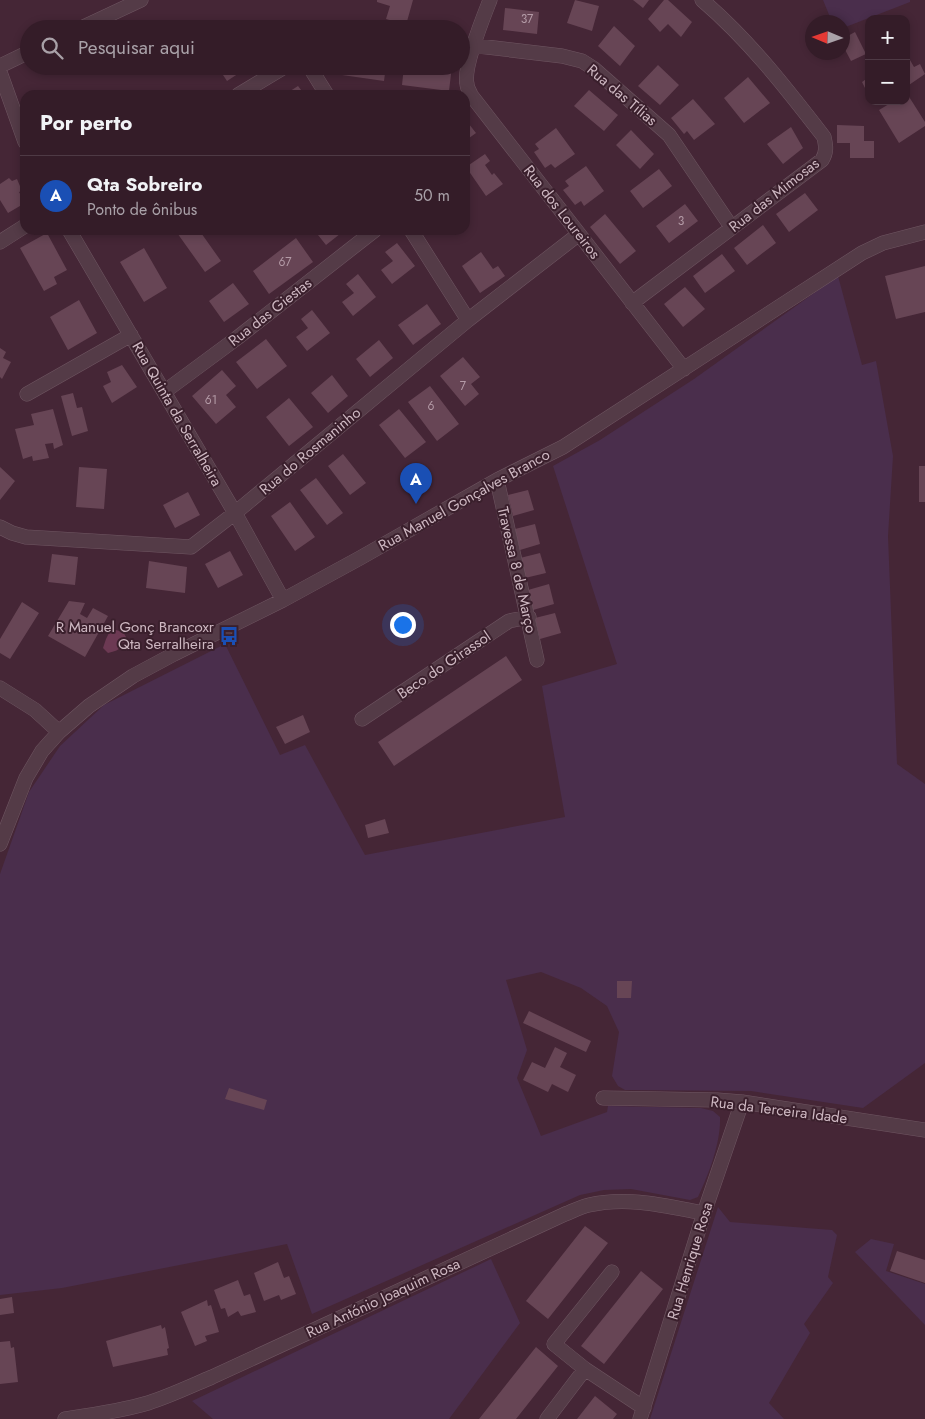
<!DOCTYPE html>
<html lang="pt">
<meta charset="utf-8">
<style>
:root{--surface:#341c28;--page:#3c2530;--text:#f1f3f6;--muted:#a9a1a8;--line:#4e3a45;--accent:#ea580c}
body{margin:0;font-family:Jost,sans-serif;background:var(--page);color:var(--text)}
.controls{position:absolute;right:15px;top:15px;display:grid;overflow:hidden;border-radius:10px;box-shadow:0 2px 8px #0003}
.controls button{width:45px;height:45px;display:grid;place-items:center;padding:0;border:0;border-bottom:1px solid var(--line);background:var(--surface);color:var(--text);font:25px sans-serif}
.compass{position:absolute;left:805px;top:15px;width:45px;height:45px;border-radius:50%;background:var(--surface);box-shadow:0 2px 8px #0003;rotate:272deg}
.you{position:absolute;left:402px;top:624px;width:18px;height:18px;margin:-12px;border:4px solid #fff;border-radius:50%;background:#1a73e8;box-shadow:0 0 0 8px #1a73e833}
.badge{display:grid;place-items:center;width:32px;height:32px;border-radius:50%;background:var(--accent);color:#fff;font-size:16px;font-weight:700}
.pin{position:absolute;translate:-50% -41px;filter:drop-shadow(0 1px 2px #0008)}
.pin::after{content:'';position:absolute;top:26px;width:18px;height:15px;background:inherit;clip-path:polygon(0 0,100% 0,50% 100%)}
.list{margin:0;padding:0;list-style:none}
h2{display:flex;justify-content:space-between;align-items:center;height:65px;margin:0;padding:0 20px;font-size:21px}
h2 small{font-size:16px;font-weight:400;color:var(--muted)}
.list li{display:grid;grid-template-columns:32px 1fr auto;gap:15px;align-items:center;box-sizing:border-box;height:80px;padding:0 20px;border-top:1px solid var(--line)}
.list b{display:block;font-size:19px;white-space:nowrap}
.list p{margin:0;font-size:16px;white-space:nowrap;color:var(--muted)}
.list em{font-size:16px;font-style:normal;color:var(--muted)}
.icon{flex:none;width:28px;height:28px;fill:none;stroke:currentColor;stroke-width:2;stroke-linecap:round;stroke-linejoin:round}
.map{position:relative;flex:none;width:925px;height:1419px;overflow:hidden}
.search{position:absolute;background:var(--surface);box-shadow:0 2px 8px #0003;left:20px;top:20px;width:450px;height:55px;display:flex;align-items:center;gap:12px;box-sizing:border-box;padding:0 18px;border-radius:28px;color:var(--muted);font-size:19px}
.panel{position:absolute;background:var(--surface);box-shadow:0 2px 8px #0003;left:20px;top:90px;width:450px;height:145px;border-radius:15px}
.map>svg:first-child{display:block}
</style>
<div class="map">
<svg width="925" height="1419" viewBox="0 0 925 1419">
<rect width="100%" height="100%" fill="#452636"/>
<!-- green -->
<path fill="#4a2e4c" d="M823 0H910V2L843 28 842 22H832Z
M838 276 862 365 876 361 893 456 888 536 897 764 925 784V1063L863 1108 751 1091 625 1090 618 1086 612 1076 619 1032 607 1006 581 988 541 972 506 980 527 1050 517 1078 541 1136 607 1112 608 1106 701 1108 713 1111 720 1117C721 1142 709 1174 698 1197L690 1200 631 1189 604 1190 580 1195 312 1314 287 1244 62 1288 0 1295V874L29 792 60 746 104 705 225 644 280 755 305 745 365 855 565 817 542 686 617 664 553 466 600 440 694 379Z
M718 1207 730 1222 832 1230 837 1235 828 1277 833 1283 804 1324 810 1333 769 1403 784 1419H650Z
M871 1239 894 1244 886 1271 925 1284V1325L855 1252Z
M491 1259 520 1323 449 1419H213L192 1401Z"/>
<!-- water -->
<path fill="#6c3953" d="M116 630 123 632 126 637C123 649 119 650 108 653L103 648 106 639 110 631Z"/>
<!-- building -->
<path fill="#674555" d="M377 0H413L406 25 386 19 390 6 377 2Z
M575 0 599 6 592 31 567 23Z
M633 0H649L643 8Z
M664 0H668L692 22 681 37 668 24 660 32 648 19Z
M505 8 539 12 537 34 503 30Z
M614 26 635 46 620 66 598 46Z
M855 32 866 54 851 61 842 44V39Z
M910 60 914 67 920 64 925 74 906 87V62Z
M658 65 679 85 660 105 638 86Z
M217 66H250L227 81Z
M344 66H386L384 81 342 75Z
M404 66H452L449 91 402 85Z
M748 77 770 103 744 123 724 98Z
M869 77V96L862 82Z
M298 86 305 95H284Z
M589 90 618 115 604 131 574 106Z
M906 92 925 122V126L899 143 879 110 894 101H906Z
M693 99 715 124 694 140 687 131 684 134 671 118Z
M465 119 476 133 465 141Z
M837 125 864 126V141H874V158H850V143H837Z
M791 127 803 148 783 164 767 144Z
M556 128 575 154 555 168 551 164 545 168 534 152 539 149 535 144Z
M631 130 654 154 640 169 616 145Z
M485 154 490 161 485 165 492 175 494 173 503 184 486 196 466 167Z
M586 166 604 191 584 206 581 201 575 205 563 190 569 186 565 181Z
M659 169 672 186 643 208 630 191Z
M9 178 12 181 17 179 22 191 19 192 25 203 8 213 0 200V184Z
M805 193 818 210 789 232 776 214Z
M685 204 698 221 669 243 656 226Z
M605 214 636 251 620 264 590 227Z
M763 225 776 243 747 265 734 248Z
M175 230H199L221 261 205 272Z
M314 230H345L326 245Z
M47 233 67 270 54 277 57 284 44 291 20 248Z
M296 238 313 262 269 294 253 271Z
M397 243 415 266 392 284 381 270 393 261 385 252Z
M144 248 167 288 144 302 120 262Z
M481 252 493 269 498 266 505 276 480 293 462 266Z
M722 254 735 271 705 293 693 276Z
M925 266V312L896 319 885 276Z
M358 274 376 297 353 316 342 302 354 293 346 284Z
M233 283 249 304 224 322 209 301Z
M685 287 705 309 683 327 664 304Z
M79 300 97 333 68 350 50 317Z
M427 304 441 324 413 345 398 325Z
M312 310 330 333 307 351 296 337 308 328 301 319Z
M266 339 287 366 257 389 236 362Z
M379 340 393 358 370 377 356 359Z
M0 348 6 352 3 358 11 362 2 379 0 377Z
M463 357 480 377 471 384 479 394 465 406 440 376Z
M122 365 137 387 112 403 103 386 111 382 107 372Z
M222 370 236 386 226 395 236 407 216 424 192 396Z
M332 375 348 396 328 413 311 393Z
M430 386 459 424 437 441 408 402Z
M73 393 77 408 82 407 88 431 72 436 61 396Z
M289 398 313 427 289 446 266 417Z
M53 409 63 445 54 449 53 443 45 444 49 458 33 461 32 456 23 459 15 429 34 425 31 414Z
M399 409 426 442 405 458 379 425Z
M343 454 366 483 350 495 328 466Z
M919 466H925V502H919Z
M0 467 15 481 0 500Z
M79 467 107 469 104 509 76 507Z
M316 478 343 513 327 525 300 490Z
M528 490 534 510 513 516 508 495Z
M188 492 200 515 175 528 163 505Z
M290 502 315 537 295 551 271 516Z
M535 524 540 544 520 550 515 529Z
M230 551 243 575 218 588 205 564Z
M540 553 546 573 525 578 520 558Z
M52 554 78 557 75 585 48 582Z
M149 561 187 567 185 593 146 588Z
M549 584 554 604 533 610 528 590Z
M69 601 85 603 80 614 87 618 93 608 108 616 85 657 48 636Z
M22 602 39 613 10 659 0 653V639Z
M555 613 561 633 540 639 535 618Z
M506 656 522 680 394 766 378 742Z
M303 715 310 732 285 744 276 727Z
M385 819 389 833 368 838 365 825Z
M617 981H632L631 998H617Z
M529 1011 591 1041 586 1052 523 1023Z
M555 1047 567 1053 560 1067 576 1075 568 1092 552 1084 548 1092 523 1080 532 1062 545 1068Z
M229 1088 267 1100 264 1110 225 1099Z
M585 1226 608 1243 548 1319 526 1301Z
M897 1251 925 1260V1283L890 1271Z
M278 1262 284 1278 289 1276 296 1294 281 1300 279 1295 264 1301 254 1273Z
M641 1271 663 1289 604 1364 581 1346Z
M238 1280 244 1296 250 1294 256 1312 241 1316 238 1311 228 1317 225 1308 221 1309 214 1290Z
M12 1297 14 1313 0 1315V1299Z
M207 1300 208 1306 211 1305 219 1332 205 1336 207 1341 195 1346 181 1312Z
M161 1325 162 1329 165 1327 169 1348 167 1349 168 1355 113 1367 106 1341Z
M10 1341 11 1348 14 1347 18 1382 0 1384V1342Z
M536 1347 558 1366 516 1419H479Z
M595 1396 617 1414 613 1419H577Z"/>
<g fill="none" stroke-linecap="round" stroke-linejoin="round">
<!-- minor casing -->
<g stroke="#6f5662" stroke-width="15">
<path id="minor" d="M490 0C483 18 463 67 467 84 467 88 470 92 471 95L684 369
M79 29 141 0
M461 44 562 56 582 61 593 68 669 135 732 228
M0 66 29 52
M309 66 327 95
M0 72 25 142
M238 95 286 66
M69 230 235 513 283 600
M411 230 468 320
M0 242 25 226
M632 303 822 160C827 152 826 146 824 137 786 88 749 40 702 0
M164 392 237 338 375 230
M27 394 131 335
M497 480 537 660
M0 527 12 533 26 537 191 547 235 513 468 320 579 234
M0 688 35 710 59 732
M362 719 509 621 529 617
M0 844 26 778 42 751 59 732 89 706 133 676 174 654 283 600 360 558 497 480 563 447 862 253 883 243 925 232
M603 1098 717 1100 742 1102 925 1130
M612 1272 554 1344 585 1369 644 1408
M65 1419C92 1415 121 1411 148 1403 170 1396 191 1386 212 1377L563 1215C571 1212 580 1207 589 1205 628 1196 666 1206 704 1213
M547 1419 585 1369
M640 1419 704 1213 742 1102"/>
</g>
<!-- minor -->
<use href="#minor" stroke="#543b47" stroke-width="14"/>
</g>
<!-- icons -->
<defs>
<g id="bus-bare" transform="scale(1.5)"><path d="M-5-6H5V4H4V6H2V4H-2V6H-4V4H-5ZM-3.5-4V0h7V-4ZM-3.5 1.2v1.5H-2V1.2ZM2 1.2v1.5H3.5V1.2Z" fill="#1a4fb4" stroke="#3a1f2c" stroke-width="2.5" paint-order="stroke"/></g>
</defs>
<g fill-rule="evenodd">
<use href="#bus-bare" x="229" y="636"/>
</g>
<g text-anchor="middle" stroke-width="4" stroke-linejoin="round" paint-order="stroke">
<!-- number labels -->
<g font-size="12" fill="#b49ba7">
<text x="527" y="23">37</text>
<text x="681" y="225">3</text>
<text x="285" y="266">67</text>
<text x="463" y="390">7</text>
<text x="211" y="404">61</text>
<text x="431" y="410">6</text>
</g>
<!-- street labels -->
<g font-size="15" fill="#ceb8c2" stroke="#3a1f2c">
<text transform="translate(622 95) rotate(40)" y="5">Rua das Tílias</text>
<text transform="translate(774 195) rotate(-38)" y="5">Rua das Mimosas</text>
<text transform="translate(562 212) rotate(52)" y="5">Rua dos Loureiros</text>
<text transform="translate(270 312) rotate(-38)" y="5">Rua das Giestas</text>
<text transform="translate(177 414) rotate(60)" y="5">Rua Quinta da Serralheira</text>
<text transform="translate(310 451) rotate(-40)" y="5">Rua do Rosmaninho</text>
<text transform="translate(464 500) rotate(-29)" y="5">Rua Manuel Gonçalves Branco</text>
<text transform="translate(517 570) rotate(77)" y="5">Travessa 8 de Março</text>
<text transform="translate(444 665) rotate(-34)" y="5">Beco do Girassol</text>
<text transform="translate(779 1110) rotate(7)" y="5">Rua da Terceira Idade</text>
<text transform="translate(690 1261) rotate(-73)" y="5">Rua Henrique Rosa</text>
<text transform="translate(383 1298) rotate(-25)" y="5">Rua António Joaquim Rosa</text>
</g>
<!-- poi labels -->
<g font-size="15" fill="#ceb8c2" stroke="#3a1f2c" text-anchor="end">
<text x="214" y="632">R Manuel Gonç Brancoxr<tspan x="214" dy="17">Qta Serralheira</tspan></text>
</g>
</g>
</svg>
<div class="controls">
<button>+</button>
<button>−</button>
</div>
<svg class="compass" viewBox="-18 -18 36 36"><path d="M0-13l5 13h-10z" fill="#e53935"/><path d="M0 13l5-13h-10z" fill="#a9a1a8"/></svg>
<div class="you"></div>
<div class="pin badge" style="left:416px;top:504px;background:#1a4fb4">A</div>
<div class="search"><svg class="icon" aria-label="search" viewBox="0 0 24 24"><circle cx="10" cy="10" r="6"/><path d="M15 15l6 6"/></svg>Pesquisar aqui</div>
<section class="panel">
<h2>Por perto<small></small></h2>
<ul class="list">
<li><span class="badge" style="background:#1a4fb4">A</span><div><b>Qta Sobreiro</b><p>Ponto de ônibus</p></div><em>50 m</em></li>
</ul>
</section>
</div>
